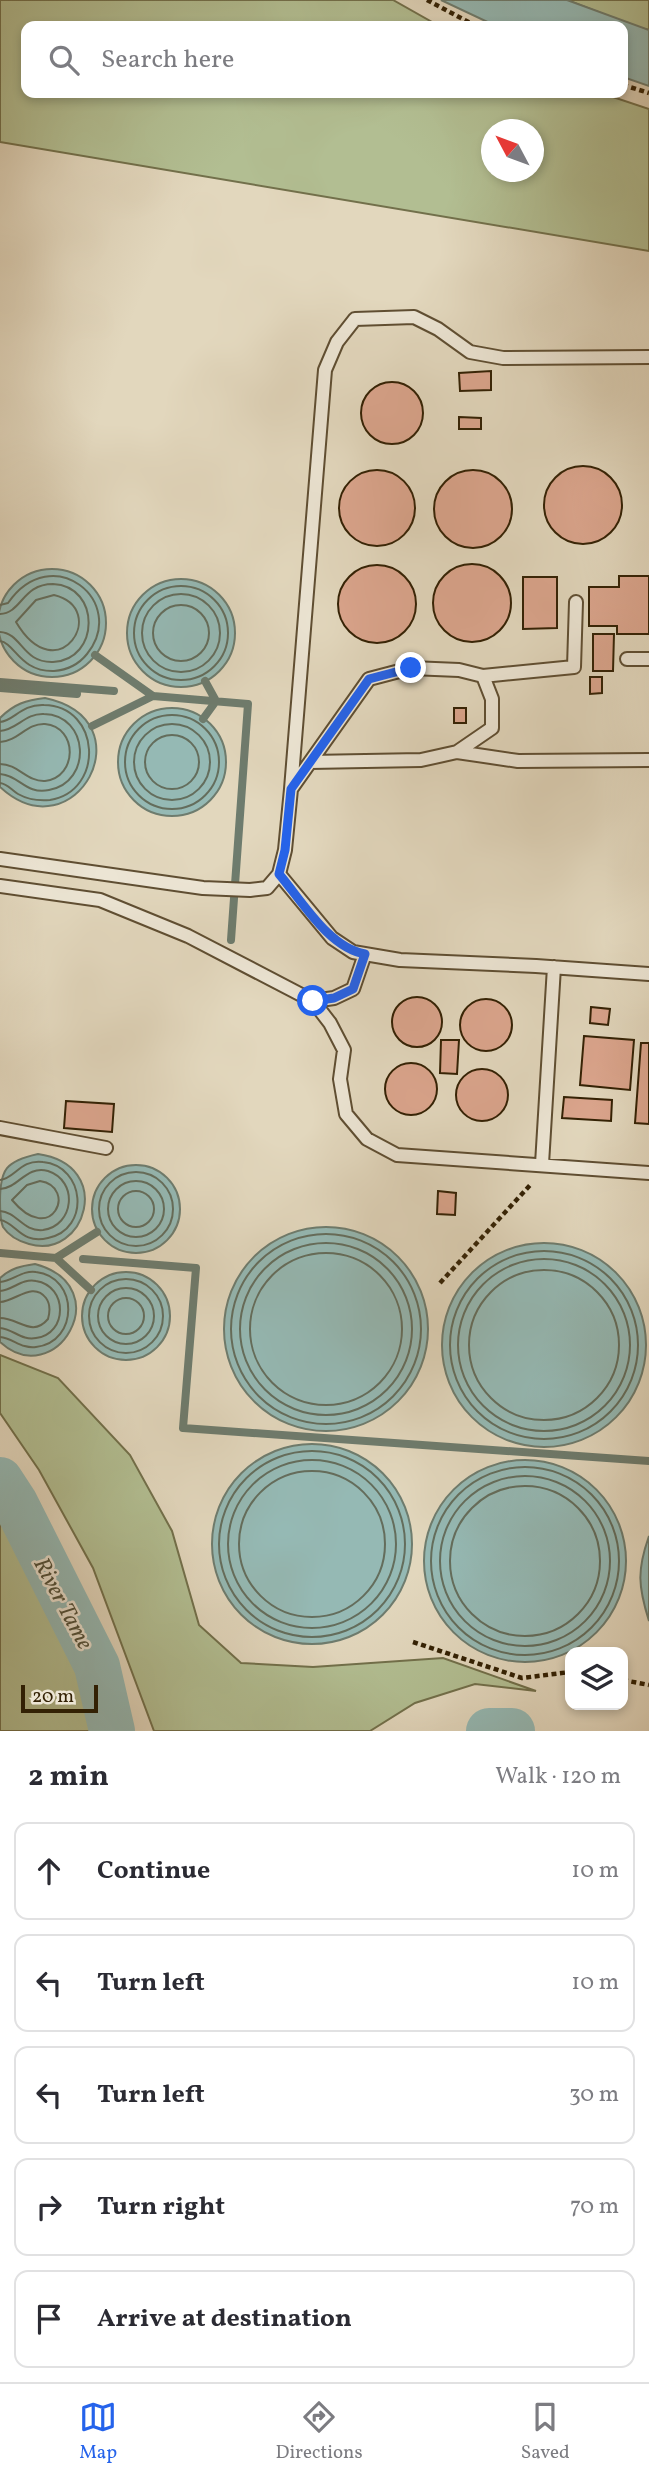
<!DOCTYPE html>
<meta charset="utf-8">
<style>
:root{--surface:#fff;--page:#f2f2f3;--text:#2b2b33;--muted:#7c7c81;--line:#e1e1e2;--accent:#2563eb}
body{margin:0;font-family:Vollkorn,serif;background:var(--page);color:var(--text)}
.controls{position:absolute;right:21px;bottom:21px;display:grid;overflow:hidden;border-radius:14px;box-shadow:0 4px 10px #0003}
.controls button{width:63px;height:63px;display:grid;place-items:center;padding:0;border:0;border-bottom:2px solid var(--line);background:var(--surface);color:var(--text);font:35px sans-serif}
.compass{position:absolute;left:481px;top:119px;width:63px;height:63px;border-radius:50%;background:var(--surface);box-shadow:0 4px 10px #0003;rotate:311deg}
.scale{position:absolute;left:21px;bottom:18px;width:77px;box-sizing:border-box;padding-left:7px;border:4px solid #332104;border-top:0;font-size:19px;line-height:24px;white-space:nowrap;color:#332104;-webkit-text-stroke:5px #ece5d4;paint-order:stroke}
.stop{position:absolute;width:21px;height:21px;margin:-16px;border:5px solid #2563eb;border-radius:50%;background:#fff}
.stop.end{background:#2563eb;border-color:#fff;box-shadow:0 2px 7px #0008}
.list{margin:0;padding:0;list-style:none}
h2{display:flex;justify-content:space-between;align-items:center;height:91px;margin:0;padding:0 28px;font-size:30px}
h2 small{font-size:23px;font-weight:400;color:var(--muted)}
.list li{display:grid;grid-template-columns:46px 1fr auto;gap:21px;align-items:center;box-sizing:border-box;height:98px;margin:0 14px 14px;padding:0 14px;border:2px solid var(--line);border-radius:14px}
.list b{display:block;font-size:26px;white-space:nowrap}
.list em{font-size:23px;font-style:normal;color:var(--muted)}
.icon{flex:none;width:38px;height:38px;fill:none;stroke:currentColor;stroke-width:2;stroke-linecap:round;stroke-linejoin:round}
.map{position:relative;flex:none;width:649px;height:1731px;overflow:hidden}
.search{position:absolute;background:var(--surface);box-shadow:0 4px 10px #0003;left:21px;right:21px;top:21px;height:77px;display:flex;align-items:center;gap:18px;box-sizing:border-box;padding:0 24px;border-radius:14px;color:var(--muted);font-size:26px}
.sheet{height:651px;background:var(--surface)}
nav{display:flex;justify-content:space-around;align-items:center;box-sizing:border-box;height:98px;border-top:2px solid var(--line);background:var(--surface);font-size:19px;color:var(--muted)}
nav a{display:grid;justify-items:center;gap:4px}
nav .on{color:var(--accent)}
.map>svg:first-child{display:block}
</style>
<div class="map">
<svg width="649" height="1731" viewBox="0 0 649 1731">
<rect width="100%" height="100%" fill="#e2d7bd"/>
<filter id="stains"><feTurbulence type="fractalNoise" baseFrequency=".00286" numOctaves="4"/><feColorMatrix values="0 0 0 0 .2 0 0 0 0 .09 0 0 0 0 .02 0 0 0 .5 -.17"/></filter>
<radialGradient id="worn" r=".72"><stop offset=".6" stop-color="#630" stop-opacity="0"/><stop offset="1" stop-color="#630" stop-opacity=".3"/></radialGradient>
<!-- green -->
<path fill="#b2be92" stroke="#72704b" stroke-width="2" fill-rule="evenodd" d="M0 0H393L439 26H26V93H601L649 109V251L0 142ZM491 130H534V172H491Z
M567 0H649V30L637 27Z
M0 1355 58 1378 130 1455 172 1531 199 1625 241 1663 313 1667 443 1658 536 1691 475 1684 415 1703 370 1731H154L93 1568 39 1470 0 1413Z
M0 1480 15 1503 97 1666 112 1731H0Z"/>
<!-- water -->
<path fill="#95b9b4" stroke="#6e7c6e" stroke-width="2" d="M441 0H567L649 30V86L623 77V26H496Z
M-2 623a54 54 0 1 1 108 0a54 54 0 1 1-108 0Z
M127 633a54 54 0 1 1 108 0a54 54 0 1 1-108 0Z
M45 698C149 720 75 856 0 787V718C14 704 26 700 45 698Z
M118 762a54 54 0 1 1 108 0a54 54 0 1 1-108 0Z
M38 1154C116 1165 85 1261 29 1244 18 1241 9 1236 3 1227 0 1220 0 1209 0 1201 0 1169 6 1161 38 1154Z
M92 1209a44 44 0 1 1 88 0a44 44 0 1 1-88 0Z
M224 1329a102 102 0 1 1 204 0a102 102 0 1 1-204 0Z
M442 1345a102 102 0 1 1 204 0a102 102 0 1 1-204 0Z
M35 1264C120 1287 55 1393 0 1342V1278C11 1268 21 1266 35 1264Z
M82 1316a44 44 0 1 1 88 0a44 44 0 1 1-88 0Z
M212 1544a100 100 0 1 1 200 0a100 100 0 1 1-200 0Z
M424 1561a101 101 0 1 1 202 0a101 101 0 1 1-202 0Z
M649 1536V1621C638 1586 637 1570 649 1536Z"/>
<g fill="none" stroke-linecap="round" stroke-linejoin="round">
<!-- shore -->
<path stroke="#646d5c" stroke-width="2" d="M134 633a47 47 0 1 1 94 0a47 47 0 1 1-94 0Z
M142 633a39 39 0 1 1 78 0a39 39 0 1 1-78 0Z
M54 595C111 609 58 693 16 622L36 600Z
M153 633a28 28 0 1 1 56 0a28 28 0 1 1-56 0Z
M0 605 8 603C52 539 129 602 87 654 79 664 67 670 54 671 20 672 15 643 0 641
M0 614C22 613 22 584 53 584 101 586 100 660 53 662 22 663 22 633 0 632
M125 762a47 47 0 1 1 94 0a47 47 0 1 1-94 0Z
M0 722C14 721 21 704 44 705 101 706 105 791 50 800 39 801 27 799 18 794 11 790 8 784 0 783
M134 762a38 38 0 1 1 76 0a38 38 0 1 1-76 0Z
M0 731C17 730 25 713 44 714 89 715 93 782 49 790 26 795 19 775 0 774
M145 762a27 27 0 1 1 54 0a27 27 0 1 1-54 0Z
M0 742C18 741 27 723 45 724 78 727 78 777 45 781 27 782 18 764 0 764
M99 1209a37 37 0 1 1 74 0a37 37 0 1 1-74 0Z
M0 1180C15 1179 20 1159 43 1162 85 1166 91 1229 48 1238 21 1245 16 1222 0 1220
M108 1209a28 28 0 1 1 56 0a28 28 0 1 1-56 0Z
M40 1181C78 1187 52 1248 12 1200L27 1185Z
M0 1189C19 1188 26 1165 48 1171 79 1181 74 1226 43 1230 23 1232 17 1212 0 1211
M118 1209a18 18 0 1 1 36 0a18 18 0 1 1-36 0Z
M231 1329a95 95 0 1 1 190 0a95 95 0 1 1-190 0Z
M240 1329a86 86 0 1 1 172 0a86 86 0 1 1-172 0Z
M450 1345a94 94 0 1 1 188 0a94 94 0 1 1-188 0Z
M250 1329a76 76 0 1 1 152 0a76 76 0 1 1-152 0Z
M458 1345a86 86 0 1 1 172 0a86 86 0 1 1-172 0Z
M469 1345a75 75 0 1 1 150 0a75 75 0 1 1-150 0Z
M89 1316a37 37 0 1 1 74 0a37 37 0 1 1-74 0Z
M0 1282C13 1281 22 1270 36 1272 79 1277 79 1342 36 1347 21 1349 13 1338 0 1337
M98 1316a28 28 0 1 1 56 0a28 28 0 1 1-56 0Z
M0 1291C13 1290 22 1278 36 1281 68 1286 68 1334 36 1338 22 1341 13 1329 0 1328
M108 1316a18 18 0 1 1 36 0a18 18 0 1 1-36 0Z
M0 1302C16 1301 33 1281 46 1298 51 1305 50 1312 48 1319 32 1338 19 1318 0 1318
M219 1544a93 93 0 1 1 186 0a93 93 0 1 1-186 0Z
M228 1544a84 84 0 1 1 168 0a84 84 0 1 1-168 0Z
M431 1561a94 94 0 1 1 188 0a94 94 0 1 1-188 0Z
M239 1544a73 73 0 1 1 146 0a73 73 0 1 1-146 0Z
M440 1561a85 85 0 1 1 170 0a85 85 0 1 1-170 0Z
M450 1561a75 75 0 1 1 150 0a75 75 0 1 1-150 0Z"/>
<!-- stream -->
<path stroke="#6e7c6e" stroke-width="8" d="M95 655 153 696 248 704 231 940
M0 682 114 691
M0 688 77 694
M203 719 216 701 205 681
M92 726 153 696
M0 1253 56 1258 91 1290
M56 1258 97 1232
M83 1259 196 1268 183 1428 649 1461"/>
<!-- river -->
<path stroke="#95b9b4" stroke-width="46" d="M0 1480 15 1503 97 1666 112 1731
M489 1731H512"/>
</g>
<!-- building -->
<path fill="#dba58d" stroke="#332104" stroke-width="2" d="M491 371V390L460 391 459 373Z
M361 413a31 31 0 1 1 62 0a31 31 0 1 1-62 0Z
M459 417 481 418V429H459Z
M544 505a39 39 0 1 1 78 0a39 39 0 1 1-78 0Z
M434 509a39 39 0 1 1 78 0a39 39 0 1 1-78 0Z
M339 508a38 38 0 1 1 76 0a38 38 0 1 1-76 0Z
M433 603a39 39 0 1 1 78 0a39 39 0 1 1-78 0Z
M338 604a39 39 0 1 1 78 0a39 39 0 1 1-78 0Z
M619 576H649V634H617V626H589V587H619Z
M523 577H557V628L523 629Z
M593 634H614L613 671H593Z
M590 677H602V693L590 694Z
M454 708H466V723H454Z
M392 1022a25 25 0 1 1 50 0a25 25 0 1 1-50 0Z
M460 1025a26 26 0 1 1 52 0a26 26 0 1 1-52 0Z
M591 1007 610 1009 608 1025 590 1023Z
M584 1036 634 1040 630 1090 580 1085Z
M441 1040H459L457 1074 440 1073Z
M641 1043H649V1124L635 1123Z
M385 1089a26 26 0 1 1 52 0a26 26 0 1 1-52 0Z
M456 1095a26 26 0 1 1 52 0a26 26 0 1 1-52 0Z
M564 1097 612 1100 611 1121 562 1118Z
M66 1101 114 1104 112 1132 64 1128Z
M438 1191 456 1193 455 1215 437 1214Z"/>
<g fill="none" stroke-linecap="round" stroke-linejoin="round">
<!-- lane casing -->
<g stroke="#5f4e32" stroke-width="16">
<path id="lane" d="M627 659H649
M483 676 574 667 576 602
M457 752 518 761 649 760
M291 789 325 370 337 342 355 319 414 317 438 329 470 352 503 358 649 357
M0 859 203 888 250 890 267 888 279 874 285 850 291 789 369 679 411 668 459 670 483 676 492 699V728L457 752 421 760 310 762
M279 874 332 938 353 952 400 960 536 966 649 974
M0 886 100 900 188 936 313 1001 330 1023 344 1050 340 1079 346 1114 367 1139 397 1155 649 1173
M313 1001 334 998 353 989 365 954
M0 1128 106 1148
M542 1164 554 967"/>
</g>
<!-- path -->
<path stroke="#332104" stroke-width="4.5" stroke-dasharray="5 3.5" stroke-linecap="butt" d="M427 0 476 26
M623 85 649 93
M440 1283 532 1183
M413 1642 522 1678 570 1672
M623 1680 649 1685"/>
<!-- lane -->
<use href="#lane" stroke="#ece5d4" stroke-width="12"/>
</g>
<g fill="none" stroke-linecap="round" stroke-linejoin="round">
<!-- route -->
<path stroke="#2563eb" stroke-width="9" d="M313 1001 334 998 353 989 365 954C329 948 302 901 279 874L285 850 291 789 369 679 411 668"/>
</g>
<g text-anchor="middle" stroke-width="5" stroke-linejoin="round" paint-order="stroke">
<!-- water labels -->
<g font-size="23" font-style="italic" fill="#504f39" stroke="#ece5d4">
<text transform="translate(64 1603) rotate(62)" y="8">River Tame</text>
</g>
</g>
<rect width="100%" height="100%" filter="url(#stains)"/>
<rect width="100%" height="100%" fill="url(#worn)"/>
</svg>
<div class="controls">
<button><svg class="icon" aria-label="layers" viewBox="0 0 24 24"><path d="M12 4l9 5-9 5-9-5zM3 14l9 5 9-5"/></svg></button>
</div>
<svg class="compass" viewBox="-18 -18 36 36"><path d="M0-13l5 13h-10z" fill="#e53935"/><path d="M0 13l5-13h-10z" fill="#7c7c81"/></svg>
<div class="scale">20 m</div>
<div class="stop" style="left:313px;top:1001px"></div>
<div class="stop end" style="left:411px;top:668px"></div>
<div class="search"><svg class="icon" aria-label="search" viewBox="0 0 24 24"><circle cx="10" cy="10" r="6"/><path d="M15 15l6 6"/></svg>Search here</div>
</div>
<section class="sheet">
<h2>2 min<small>Walk · 120 m</small></h2>
<ul class="list">
<li><svg class="icon" aria-label="ahead" viewBox="0 0 24 24"><path d="M12 20V5M6 11l6-6 6 6"/></svg><div><b>Continue</b></div><em>10 m</em></li>
<li><svg class="icon" aria-label="left" viewBox="0 0 24 24"><path d="M17 20v-9H6M10 6l-5 5 5 5"/></svg><div><b>Turn left</b></div><em>10 m</em></li>
<li><svg class="icon" aria-label="left" viewBox="0 0 24 24"><path d="M17 20v-9H6M10 6l-5 5 5 5"/></svg><div><b>Turn left</b></div><em>30 m</em></li>
<li><svg class="icon" aria-label="right" viewBox="0 0 24 24"><path d="M7 20v-9h11M14 6l5 5-5 5"/></svg><div><b>Turn right</b></div><em>70 m</em></li>
<li><svg class="icon" aria-label="arrive" viewBox="0 0 24 24"><path d="M6 21V4h12l-3 4 3 4H6"/></svg><div><b>Arrive at destination</b></div></li>
</ul>
</section>
<nav>
<a class="on"><svg class="icon" aria-label="map" viewBox="0 0 24 24"><path d="M3 6l6-2 6 2 6-2v14l-6 2-6-2-6 2zM9 4v14M15 6v14"/></svg>Map</a>
<a><svg class="icon" aria-label="directions" viewBox="0 0 24 24"><path d="M12 3l9 9-9 9-9-9zM9 14v-3h6M13 9l2 2-2 2"/></svg>Directions</a>
<a><svg class="icon" aria-label="saved" viewBox="0 0 24 24"><path d="M7 4h10v16l-5-4-5 4z"/></svg>Saved</a>
</nav>
